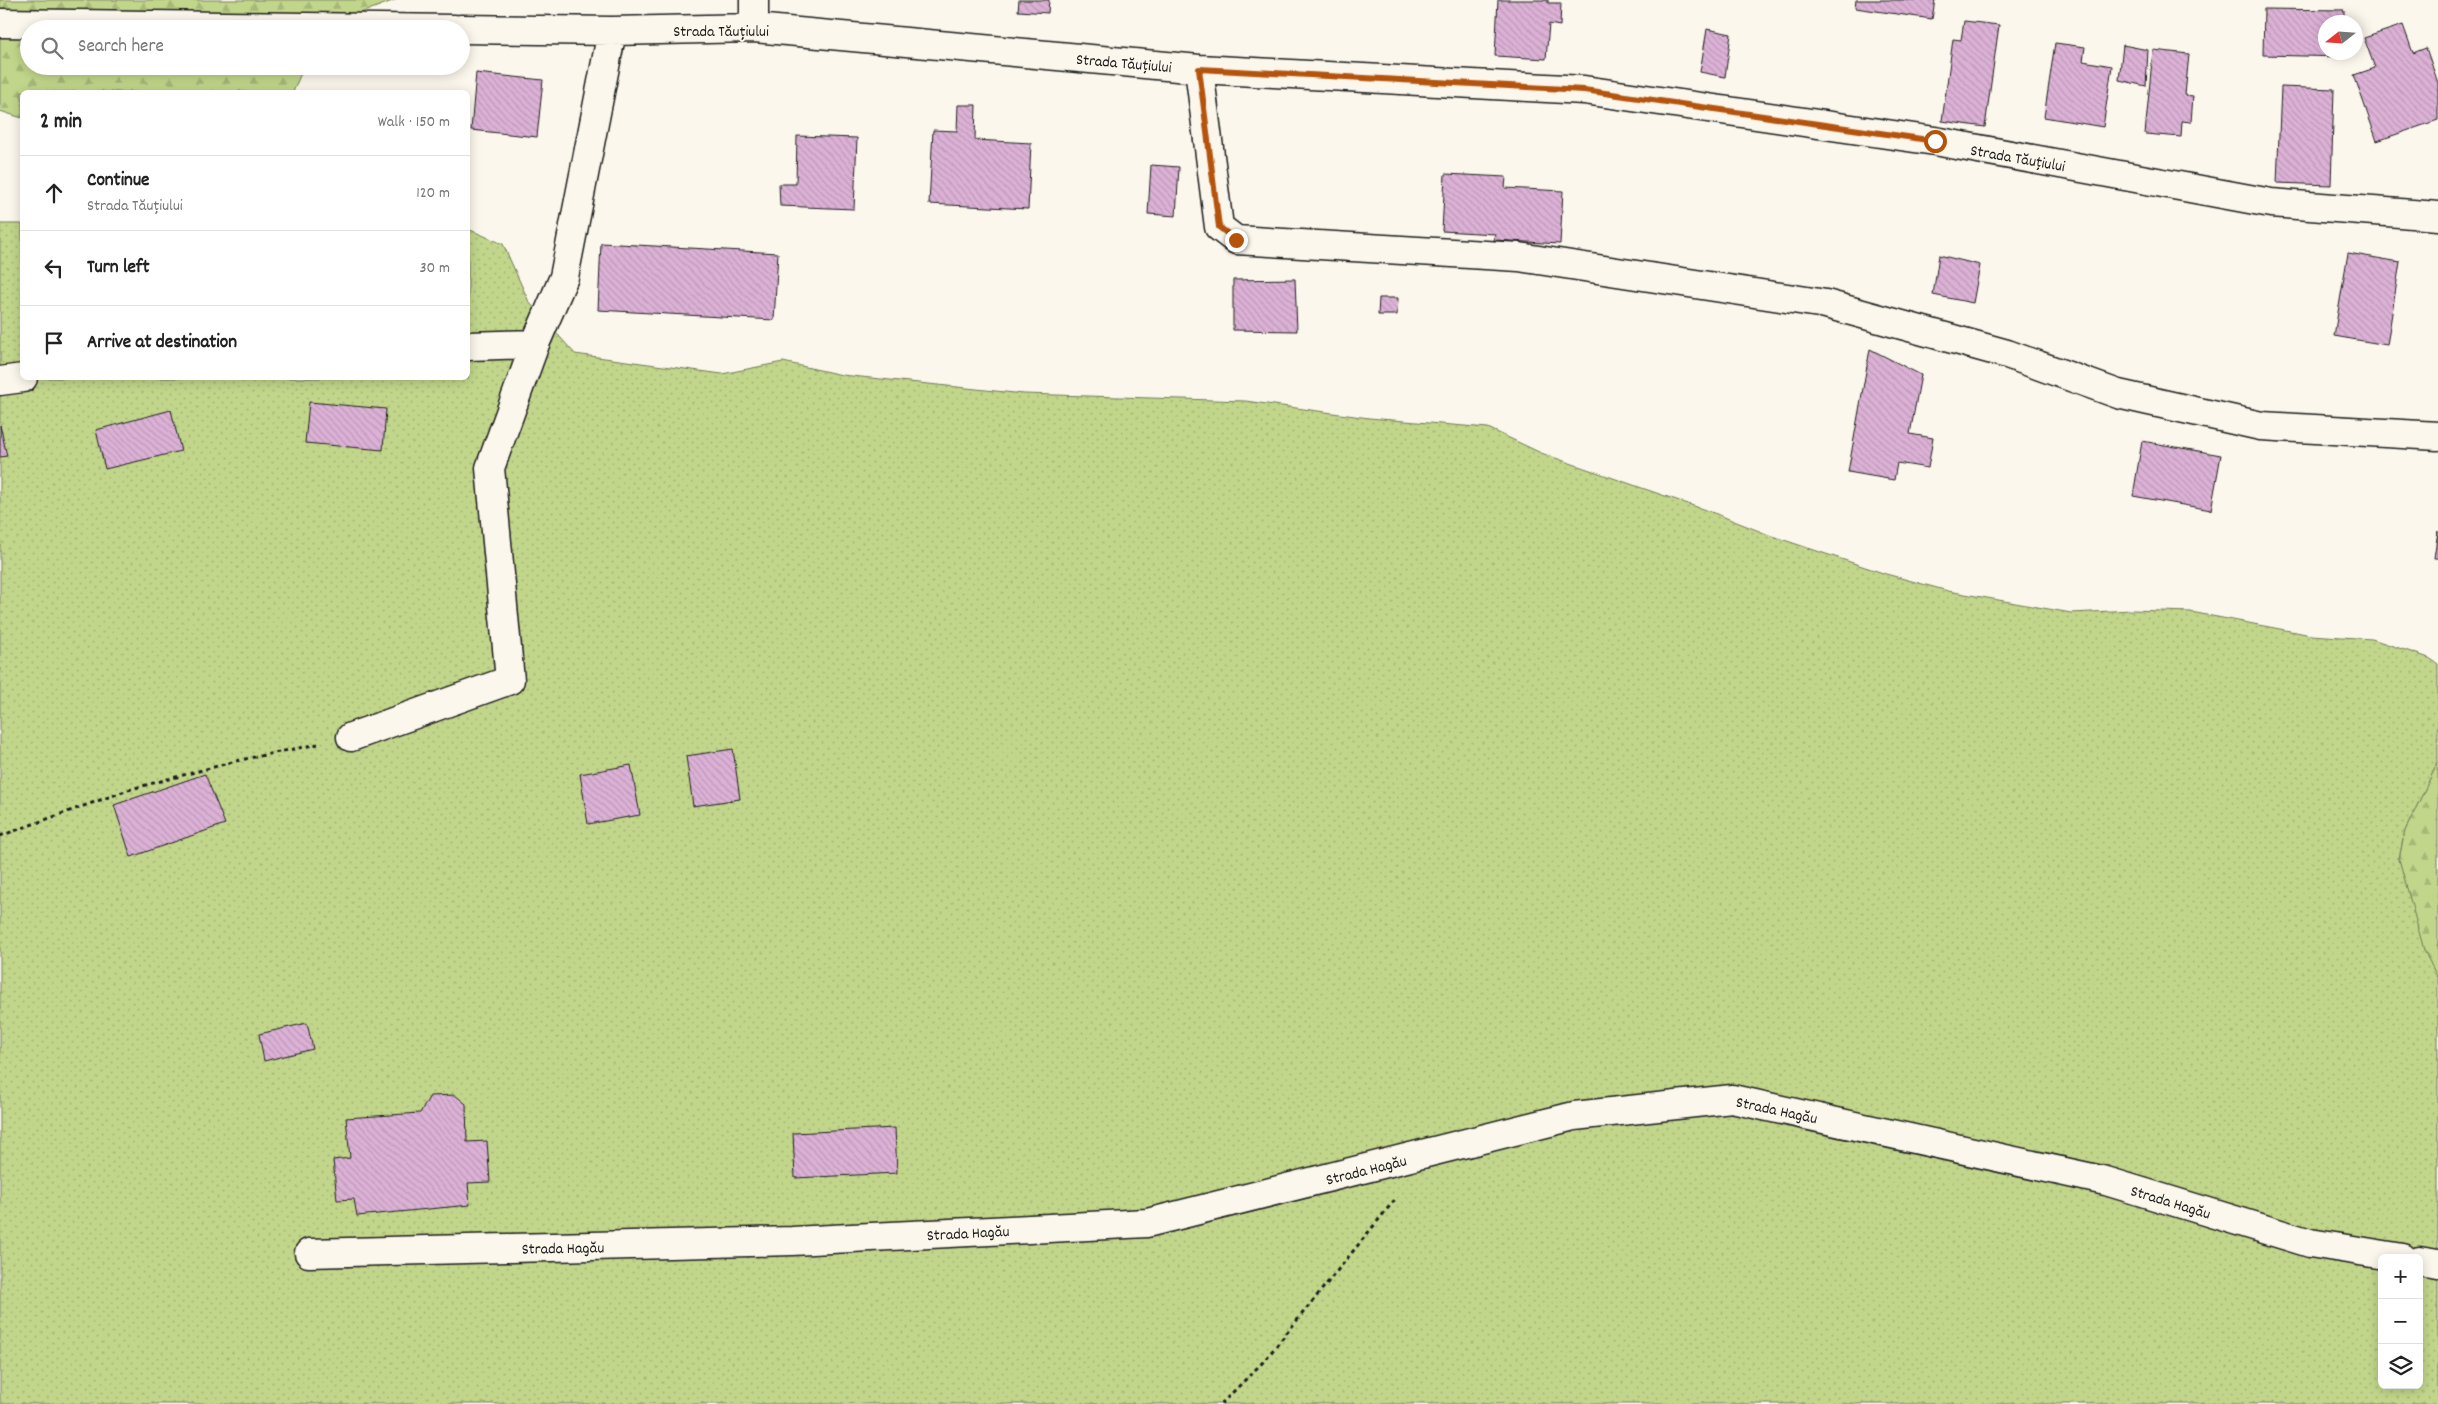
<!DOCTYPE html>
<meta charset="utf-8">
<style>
:root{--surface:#fff;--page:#f2f2f2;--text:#222;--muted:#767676;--line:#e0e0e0}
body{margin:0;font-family:Dekko,sans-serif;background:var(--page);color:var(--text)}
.controls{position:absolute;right:15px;bottom:15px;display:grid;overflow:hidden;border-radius:8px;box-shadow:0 2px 12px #0003}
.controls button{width:45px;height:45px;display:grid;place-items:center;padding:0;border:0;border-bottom:1px solid var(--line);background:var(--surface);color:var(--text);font:25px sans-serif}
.compass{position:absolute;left:2318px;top:15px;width:45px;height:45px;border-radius:50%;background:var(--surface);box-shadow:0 2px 12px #0003;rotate:253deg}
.stop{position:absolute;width:15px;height:15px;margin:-11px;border:4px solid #b45309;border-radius:50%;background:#fff}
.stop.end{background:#b45309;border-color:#fff;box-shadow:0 1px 5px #0008}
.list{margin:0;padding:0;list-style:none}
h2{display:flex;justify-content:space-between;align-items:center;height:65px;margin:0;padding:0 20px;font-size:21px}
h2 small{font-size:16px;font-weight:400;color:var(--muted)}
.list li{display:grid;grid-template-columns:32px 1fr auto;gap:15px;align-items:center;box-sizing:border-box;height:75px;padding:0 20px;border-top:1px solid var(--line)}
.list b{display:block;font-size:19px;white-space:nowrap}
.list p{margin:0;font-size:16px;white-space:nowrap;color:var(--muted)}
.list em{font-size:16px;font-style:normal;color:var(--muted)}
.icon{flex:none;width:28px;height:28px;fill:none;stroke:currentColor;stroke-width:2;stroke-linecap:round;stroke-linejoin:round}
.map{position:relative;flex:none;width:2438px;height:1404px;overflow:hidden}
.search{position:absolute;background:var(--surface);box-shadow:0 2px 12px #0003;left:20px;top:20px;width:450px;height:55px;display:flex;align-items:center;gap:12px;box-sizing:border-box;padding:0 18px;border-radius:28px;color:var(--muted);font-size:19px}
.panel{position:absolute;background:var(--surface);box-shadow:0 2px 12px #0003;left:20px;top:90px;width:450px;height:290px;border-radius:8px}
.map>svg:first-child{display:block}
</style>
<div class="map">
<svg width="2438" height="1404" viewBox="0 0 2438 1404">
<defs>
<pattern id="grass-dots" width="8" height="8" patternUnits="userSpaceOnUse" patternTransform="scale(1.25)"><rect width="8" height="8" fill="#c2d68b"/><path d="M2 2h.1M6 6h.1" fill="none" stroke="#a6b777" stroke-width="1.8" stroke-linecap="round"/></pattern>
<pattern id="forest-firs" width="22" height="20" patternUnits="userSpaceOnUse" patternTransform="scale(1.25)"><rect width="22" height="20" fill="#c2d68b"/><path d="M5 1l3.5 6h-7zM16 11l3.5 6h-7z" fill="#a6b777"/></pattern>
<pattern id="building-back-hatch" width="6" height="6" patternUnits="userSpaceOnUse" patternTransform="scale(1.25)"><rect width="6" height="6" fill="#dcb1d6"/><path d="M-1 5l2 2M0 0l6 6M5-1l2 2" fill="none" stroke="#bc98b7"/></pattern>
</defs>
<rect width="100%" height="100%" fill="#fbf7ec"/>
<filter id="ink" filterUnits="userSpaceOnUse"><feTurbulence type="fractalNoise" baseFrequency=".02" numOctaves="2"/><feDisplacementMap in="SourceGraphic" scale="10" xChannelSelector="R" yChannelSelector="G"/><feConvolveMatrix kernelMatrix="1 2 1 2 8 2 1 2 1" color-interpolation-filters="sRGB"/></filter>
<g filter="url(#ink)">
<!-- grass -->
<path fill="url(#grass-dots)" stroke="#6f7954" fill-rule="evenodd" d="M0 224H22V378H468V229L503 244 529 302 575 354 722 374 783 362 842 375 1024 394 1245 401 1369 418 1488 428 1541 453 1714 513 1769 535 1886 574 1948 591 2071 613 2132 610 2191 612 2311 635 2372 639 2429 658 2438 664V762L2405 831 2399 859 2438 979V1404H0ZM2382 1258H2419V1385H2382Z"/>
<!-- forest -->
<path fill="url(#forest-firs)" stroke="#6f7954" d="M0 0H395L358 14 334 29H29V66H304L293 92H22V118L0 111Z
M2438 762V979L2424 950 2399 859 2405 831Z"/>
<!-- building -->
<path fill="url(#building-back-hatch)" stroke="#1c1c1c" d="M1019 0H1049L1048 13 1018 11Z
M1498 0H1548V3H1561L1560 26 1549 24 1546 59 1495 56Z
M1856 0H1935L1932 19 1855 8Z
M2264 9 2344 10V22H2326V52H2343V57L2263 55Z
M1964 21 1999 25 1985 127 1942 121 1953 39 1961 40Z
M2403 25 2413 53 2426 48 2438 83V120L2377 141 2354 75 2375 68 2364 38Z
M1707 29 1731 34 1725 77 1700 72Z
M2055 43 2085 47 2083 61 2112 66 2103 127 2044 117Z
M2123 45 2148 50 2146 86 2119 80Z
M2153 50 2189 54 2185 95 2193 96 2191 122 2182 121 2181 137 2145 134Z
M476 73 543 80 537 137 471 130Z
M2281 87 2334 89 2331 185 2277 183Z
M958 105H976L975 140 1031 143 1028 209 929 204 933 130 957 131Z
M797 136 857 138 854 209 780 206 779 184H796Z
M1151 165 1179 167 1176 216 1148 214Z
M1445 174 1506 177 1505 188 1563 191 1560 244 1494 240 1495 234 1442 231Z
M601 243 778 253 774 320 598 310Z
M2348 253 2400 262 2387 345 2334 336Z
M1939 255 1980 265 1973 303 1933 295Z
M1295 279 1297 331 1233 330V280Z
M1379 298H1398L1397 315H1378Z
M1870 349 1921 375 1910 434 1933 438 1928 468 1897 463 1894 480 1848 472Z
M309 402 386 409 383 450 305 443Z
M171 410 181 451 105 469 96 430Z
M0 425 7 456 0 457Z
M2142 441 2221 455 2211 510 2133 496Z
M2438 531V558H2434Z
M733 749 740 799 693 806 686 756Z
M631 765 640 815 588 824 580 774Z
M205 774 225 824 131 857 114 805Z
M307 1023 313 1049 264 1061 259 1034Z
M455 1095 466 1104 467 1142 487 1141 490 1182 468 1183 470 1205 357 1216 354 1199 337 1200 333 1160 350 1158 346 1118 420 1113 430 1096Z
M895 1128 897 1173 795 1178 793 1133Z"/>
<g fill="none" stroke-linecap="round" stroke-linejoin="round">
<!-- minor casing -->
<g stroke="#1c1c1c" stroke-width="31">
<path id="minor" d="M0 23 454 29
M754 28V0
M461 29 612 31 754 28 1199 69 1584 90 1935 141 2271 203 2438 216
M1199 69 1219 227 1236 240 1519 257 1826 304 2007 354 2118 394 2261 426 2438 436
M468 346 535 344
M0 381 23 378
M351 737 510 680 490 468 535 344 564 277 612 31
M309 1253 792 1241 1147 1223 1574 1116 1732 1099 2106 1181 2310 1243 2403 1258
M2419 1261 2438 1264"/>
</g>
<!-- path -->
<path stroke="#1c1c1c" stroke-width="3" stroke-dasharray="4 4" stroke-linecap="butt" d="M0 836 131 789 240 760 318 744
M1221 1404 1264 1361 1397 1197"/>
<!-- minor -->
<use href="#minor" stroke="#fbf7ec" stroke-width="28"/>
</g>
</g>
<g fill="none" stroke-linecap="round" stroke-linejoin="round" filter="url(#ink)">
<!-- route -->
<path stroke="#b45309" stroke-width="6" d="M1236 240 1219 227 1199 69 1584 90 1935 141"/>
</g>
<g text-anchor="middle" stroke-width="4" stroke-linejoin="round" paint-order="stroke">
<!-- street labels -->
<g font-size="16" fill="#1c1c1c" stroke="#fbf7ec">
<text x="721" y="36">Strada Tăuțiului</text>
<text transform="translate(1124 62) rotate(5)" y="6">Strada Tăuțiului</text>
<text transform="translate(2018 157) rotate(10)" y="6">Strada Tăuțiului</text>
<text transform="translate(1777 1109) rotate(12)" y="6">Strada Hagău</text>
<text transform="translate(1366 1169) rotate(-14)" y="6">Strada Hagău</text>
<text transform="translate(2171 1201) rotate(17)" y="6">Strada Hagău</text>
<text transform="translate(968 1232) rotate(-3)" y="6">Strada Hagău</text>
<text transform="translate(563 1247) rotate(-1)" y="6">Strada Hagău</text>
</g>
</g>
</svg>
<div class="controls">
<button>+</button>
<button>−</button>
<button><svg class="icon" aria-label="layers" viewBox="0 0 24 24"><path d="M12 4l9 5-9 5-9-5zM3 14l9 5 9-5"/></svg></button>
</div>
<svg class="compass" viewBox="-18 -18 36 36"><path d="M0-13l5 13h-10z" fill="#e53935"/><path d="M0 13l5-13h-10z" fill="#767676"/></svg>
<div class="stop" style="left:1935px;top:141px"></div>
<div class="stop end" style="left:1236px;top:240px"></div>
<div class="search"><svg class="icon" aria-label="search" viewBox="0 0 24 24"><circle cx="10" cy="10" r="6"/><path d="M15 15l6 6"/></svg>Search here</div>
<section class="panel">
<h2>2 min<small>Walk · 150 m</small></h2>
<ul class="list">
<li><svg class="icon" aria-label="ahead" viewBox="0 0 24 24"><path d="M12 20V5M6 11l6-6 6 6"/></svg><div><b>Continue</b><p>Strada Tăuțiului</p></div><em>120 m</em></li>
<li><svg class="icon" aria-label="left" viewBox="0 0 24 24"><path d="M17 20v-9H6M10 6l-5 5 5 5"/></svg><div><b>Turn left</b></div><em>30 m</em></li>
<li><svg class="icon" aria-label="arrive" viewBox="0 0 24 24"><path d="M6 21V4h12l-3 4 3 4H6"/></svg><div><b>Arrive at destination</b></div></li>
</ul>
</section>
</div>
